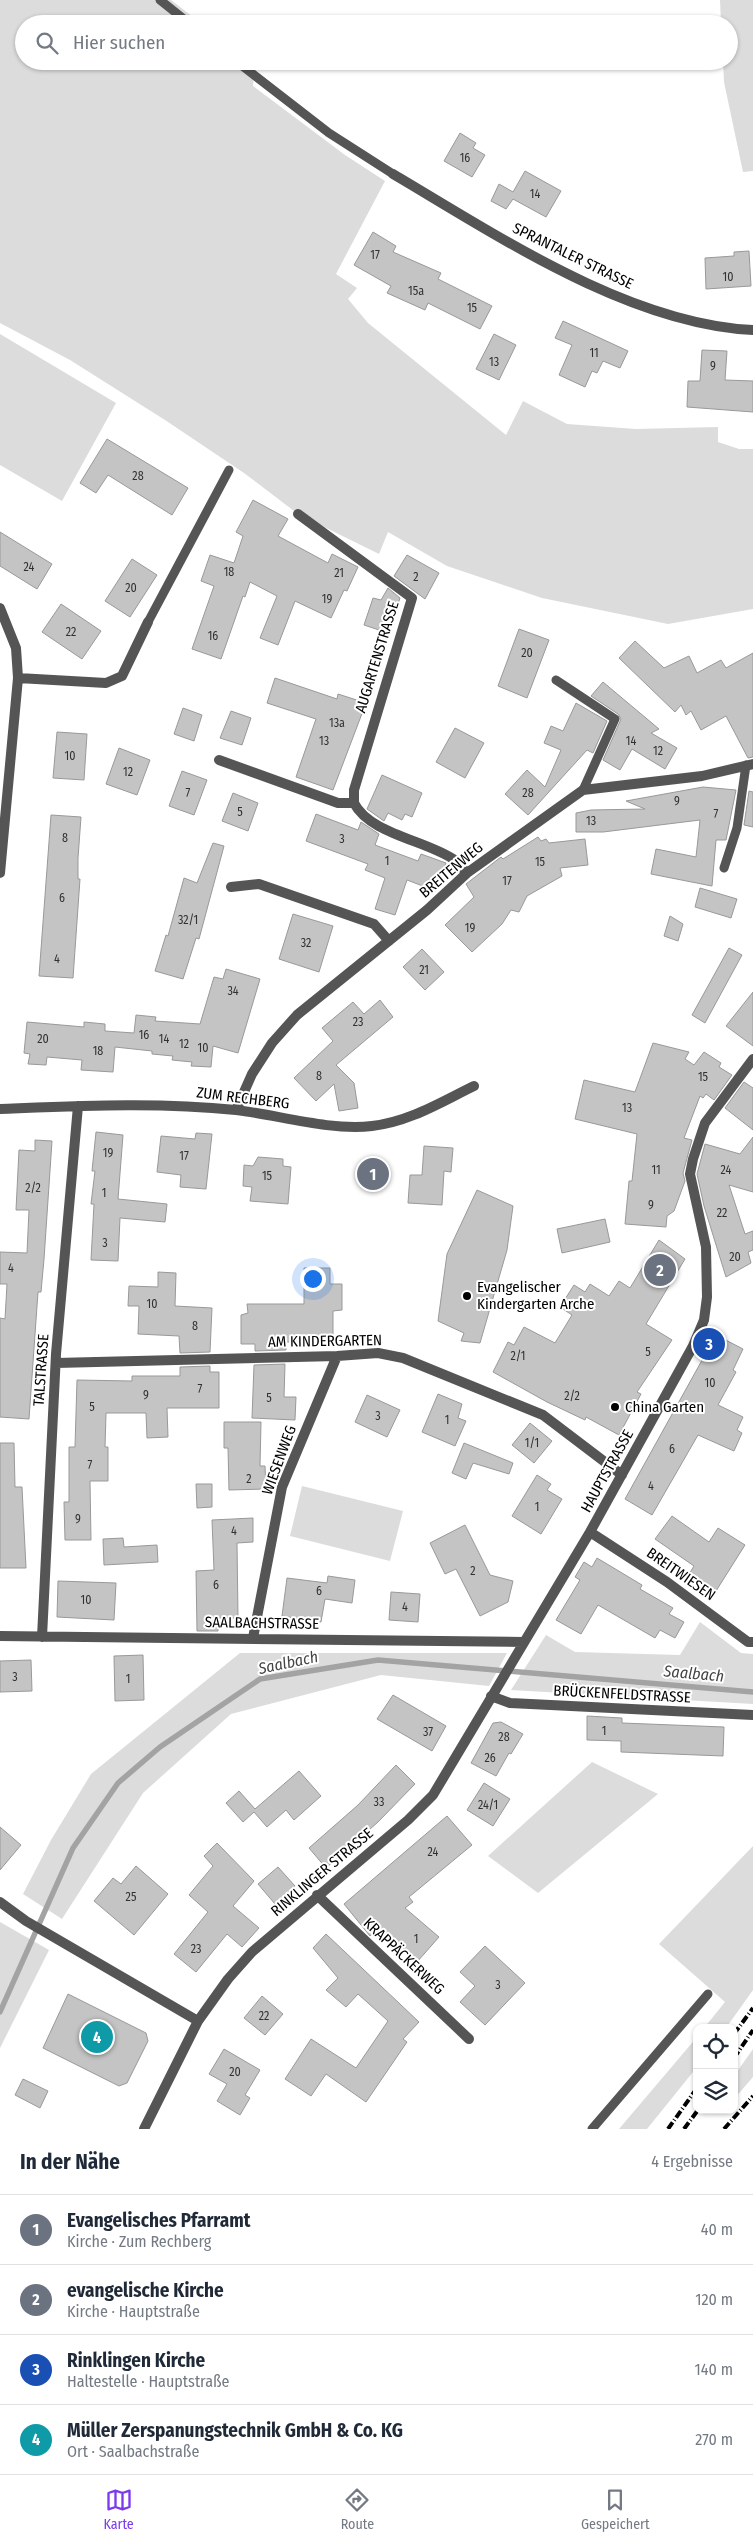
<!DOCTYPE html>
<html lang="de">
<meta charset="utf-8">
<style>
:root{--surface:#fff;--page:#f6f6f7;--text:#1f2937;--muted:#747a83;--line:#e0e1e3;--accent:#7c3aed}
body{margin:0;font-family:"Fira Sans Condensed",sans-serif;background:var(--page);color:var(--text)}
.controls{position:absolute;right:15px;bottom:15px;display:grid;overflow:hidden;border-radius:10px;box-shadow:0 1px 4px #0004}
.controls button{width:45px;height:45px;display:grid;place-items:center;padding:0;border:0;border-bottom:1px solid var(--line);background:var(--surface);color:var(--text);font:25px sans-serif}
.you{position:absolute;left:312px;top:1278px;width:18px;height:18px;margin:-12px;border:4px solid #fff;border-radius:50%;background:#1a73e8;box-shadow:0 0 0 8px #1a73e833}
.badge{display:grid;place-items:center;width:32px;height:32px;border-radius:50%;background:var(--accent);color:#fff;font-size:16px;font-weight:700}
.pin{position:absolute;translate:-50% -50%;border:2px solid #fff;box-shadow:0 1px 5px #0006}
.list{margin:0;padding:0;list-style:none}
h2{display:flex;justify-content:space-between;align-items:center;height:65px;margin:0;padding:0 20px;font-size:21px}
h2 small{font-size:16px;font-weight:400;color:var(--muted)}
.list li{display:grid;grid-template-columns:32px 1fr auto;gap:15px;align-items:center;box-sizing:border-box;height:70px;padding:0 20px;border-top:1px solid var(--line)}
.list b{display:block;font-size:19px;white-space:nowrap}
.list p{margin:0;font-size:16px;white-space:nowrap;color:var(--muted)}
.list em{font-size:16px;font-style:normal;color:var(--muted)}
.icon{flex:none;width:28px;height:28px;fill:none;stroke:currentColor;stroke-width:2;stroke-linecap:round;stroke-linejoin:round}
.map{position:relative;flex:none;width:753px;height:2129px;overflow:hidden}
.search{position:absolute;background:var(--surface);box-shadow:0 1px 4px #0004;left:15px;right:15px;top:15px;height:55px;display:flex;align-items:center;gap:12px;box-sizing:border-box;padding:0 18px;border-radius:28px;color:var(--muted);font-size:19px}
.sheet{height:345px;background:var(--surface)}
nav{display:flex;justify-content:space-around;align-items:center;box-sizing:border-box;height:70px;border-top:1px solid var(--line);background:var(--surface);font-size:14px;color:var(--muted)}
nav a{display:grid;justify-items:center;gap:2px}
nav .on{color:var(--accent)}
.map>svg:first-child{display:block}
</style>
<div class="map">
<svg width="753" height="2129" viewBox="0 0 753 2129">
<rect width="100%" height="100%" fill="#fff"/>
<!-- green -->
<path fill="#dcdcdc" d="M0 0H171L202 24H24V61H250L255 65 253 86 345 155 385 181 336 274 357 288 348 299 368 323 506 435 523 401 567 424 636 429 718 427V442L739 449H753V609L668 624 542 598 447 566 388 532 379 554 298 514 244 473 165 420 70 360 0 323Z
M720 0H753V171L743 172 724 82 723 61H729V24H721Z
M0 334 116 403 62 501 0 465Z
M302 1486 403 1511 390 1561 290 1536Z
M700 1622 741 1653 753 1654V1704L511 1690 546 1635 575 1652 680 1655Z
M240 1653H507L489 1686 381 1675 231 1714 143 1793 62 1919 23 1894 51 1840 91 1774Z
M592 1762 658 1794 538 1893 488 1856Z
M753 1846V1990L726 2028H704L725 2002 659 1944Z
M0 1922 49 1950 0 2048Z
M697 2037V2067L647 2129H619Z
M753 2049V2077L734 2099V2076Z"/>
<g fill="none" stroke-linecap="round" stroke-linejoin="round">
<!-- stream -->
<path stroke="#a3a3a3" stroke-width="5.5" d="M0 2012 73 1848 118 1783 160 1747 260 1679 378 1660 753 1692"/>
</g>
<!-- building -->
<path fill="#c4c4c4" stroke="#999" d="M460 133 476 143 473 148 485 155 472 177 444 161Z
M525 171 561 191 546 217 513 199 506 209 491 201 499 184 513 192Z
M373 232 396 246 393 252 441 273 438 279 492 306 480 329 428 303 425 310 387 293 391 286 354 265Z
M749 251 751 286 706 289 705 258 734 256V252Z
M563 321 628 351 620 368 603 361 597 373 592 371 585 387 559 375 572 345 555 338Z
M494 334 516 345 499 380 476 369Z
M702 350 727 351 725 380 753 381V412L687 407 688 381H700Z
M107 439 188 488 172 515 108 475 96 493 80 483Z
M253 500 288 519 278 536 328 563 332 554 358 567 347 591 344 590 331 618 295 601 278 645 260 638 277 596 250 582 245 597 243 596 221 659 192 649 214 586 201 581 210 555 234 563 243 536 236 532Z
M0 532 52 564 37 589 0 566Z
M407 555 439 573 425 599 394 576Z
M132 559 157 575 130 617 105 601Z
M388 588 400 598 388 633 364 625 373 598 381 600Z
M61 604 101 631 82 659 42 632Z
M519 629 549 640 527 698 498 686Z
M635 641 664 668 689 656 697 673 721 660 726 668 753 653V757L748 758 726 716 701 730 691 711 686 715 681 705 675 712 619 658Z
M275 678 337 699 338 694 366 703 333 790 296 777 316 719 267 703Z
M603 682 659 729 651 733 677 748 665 769 632 749 620 770 603 760 621 719 618 714 591 696Z
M576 703 607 721 593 753 587 750 528 815 505 794 527 770 545 787 561 750 544 743 551 726 563 731Z
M183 708 202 715 194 741 174 734Z
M231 711 251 718 242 745 220 738Z
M455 728 484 743 465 778 436 762Z
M57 732 87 734 84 780 53 778Z
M119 748 150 760 137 795 106 784Z
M182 771 207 780 194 815 169 806Z
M382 775 422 793 412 817 405 814 402 820 388 813 384 821 367 809Z
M703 787 736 790 726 840H716L712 886 651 874 656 849 696 857 700 820 603 832H576V813L591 810 645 809 626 801Z
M749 791 753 792V827L744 825Z
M233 793 258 803 248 831 222 821Z
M316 814 358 830 361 822 379 834 375 845 418 861 421 854 446 863 436 891 407 880 395 915 375 909 385 878 365 870 368 864 306 841Z
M51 815 81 817 78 858V879H80L73 978 39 976Z
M538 837 541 841 546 839 549 843 585 839 588 865 560 868 562 876 527 896 519 912 511 910 502 924 472 952 445 925 474 897 466 884 501 857 503 859Z
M213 843 224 846 199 939 196 938 183 979 155 971 166 935 168 936 184 878 197 883Z
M700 888 737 899 731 918 695 907Z
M293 914 333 926 319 972 279 959Z
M670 916 683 924 678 941 664 936Z
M729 948 742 955 705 1023 692 1015Z
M422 949 444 972 425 990 403 967Z
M226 969 260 979 238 1053 213 1046 211 1067 191 1066 192 1062 172 1060 173 1056 152 1054V1051L115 1047 113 1072 81 1070 82 1060 47 1057 46 1065 28 1064 30 1054 24 1053 27 1022 84 1027V1022L105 1024V1031L134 1033 136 1015 156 1017 155 1021 200 1024 214 977 223 979Z
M753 992V1046L726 1026Z
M380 1000 393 1017 336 1065 354 1083 358 1108 339 1111 334 1084 316 1101 294 1078 333 1041 322 1028 353 1002 364 1014Z
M653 1043 689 1052 685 1059 694 1065 704 1052 721 1063 719 1067 732 1075 714 1100 706 1094 703 1098 700 1096 684 1138 692 1140 683 1173 685 1181 674 1211 667 1216 666 1227 625 1224 629 1181H632L637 1134 575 1119 584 1080 635 1092Z
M744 1082 753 1088V1130L725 1108Z
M96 1132 123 1135 118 1199 167 1204 165 1222 120 1218 118 1261 91 1260 94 1204H91L95 1171H92Z
M196 1133 212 1134 206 1189 180 1187 181 1175 157 1172 161 1136 195 1139Z
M753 1137V1192L729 1185 745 1234 753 1231V1250L748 1252 751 1263 726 1277 704 1206 697 1174 705 1144 740 1154Z
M35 1140 52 1141 44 1259 41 1292H38L29 1419 0 1417V1318L5 1319 7 1284H0V1252L27 1253 29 1210H16L19 1150 35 1151Z
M424 1146 453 1148 451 1172 444 1171 442 1205 408 1203 410 1175H422Z
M258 1157 283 1159V1166L291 1167 288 1204 250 1201 252 1187 243 1186 244 1165 253 1166Z
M366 1164 381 1165 380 1185 365 1184Z
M477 1190 513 1206 507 1250 480 1343 461 1341 464 1333 438 1321 447 1254Z
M605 1219 610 1242 562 1253 557 1229Z
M659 1240 685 1259 646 1324 672 1340 637 1392 641 1394 619 1435 586 1417 585 1420 547 1402 493 1372 508 1342 514 1345 524 1327 555 1343 572 1315 560 1307 574 1285 585 1292 590 1284 609 1296 619 1281 630 1288Z
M304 1268H330V1284H342V1310L333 1311V1342H286V1350L255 1351V1344H241V1315L248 1313 247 1304H304Z
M158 1272 176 1273 175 1306 212 1308 210 1352 180 1353 179 1336 138 1334 139 1306H128L129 1286 158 1287Z
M716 1335 743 1349 733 1370 736 1372 718 1405 743 1417 737 1430 742 1433 734 1451 698 1435 652 1515 625 1499Z
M285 1364 284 1397H296L295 1420 252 1418 254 1365Z
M210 1366V1372H219V1408H167L168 1437 147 1438 146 1413H106L105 1447H108V1481H90L91 1540H65L64 1502H69V1447H75L77 1380 132 1381V1376H180V1367Z
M438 1394 462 1404 458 1418 466 1421 455 1446 422 1432Z
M367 1395 400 1410 387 1437 355 1422Z
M224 1422H261L260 1466H265L266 1489 229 1490 228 1448H224Z
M530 1423 552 1441 534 1463 512 1445Z
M0 1443H14L15 1487H22L26 1568H0Z
M464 1443 513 1463 509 1474 473 1463 466 1479 452 1473Z
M537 1475 551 1484 547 1490 562 1499 541 1534 512 1516Z
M196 1484H212V1507L197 1508Z
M672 1516 709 1542 718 1528 745 1545 716 1591 689 1574 694 1566 655 1539Z
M253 1518V1542L237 1543 238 1618H218V1631H197L196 1571 214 1570 212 1520Z
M465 1525 490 1575 513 1581 508 1602 480 1616 456 1569 445 1574 430 1543Z
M123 1538 124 1547 157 1545 158 1562 104 1565 103 1539Z
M597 1558 642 1585 640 1589 673 1608 669 1614 684 1622 675 1638 660 1630 655 1638 598 1605 581 1634 556 1620 580 1580 575 1577 584 1562 592 1567Z
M328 1576 355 1580 352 1603 325 1599 321 1622 282 1616 287 1578 327 1583Z
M58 1581 116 1583 114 1620 57 1617Z
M391 1592 420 1594 418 1622 389 1620Z
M143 1655 144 1700 115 1701 114 1656Z
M31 1660 32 1691 0 1692V1661Z
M393 1695 446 1726 432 1751 377 1719Z
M587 1716 622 1718V1723L724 1727 723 1756 621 1752V1741L587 1740Z
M501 1722 523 1734 511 1754 509 1753 496 1776 471 1763 493 1723Z
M396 1765 415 1784 378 1822 326 1868 309 1848 358 1805Z
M299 1771 321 1796 294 1820 286 1810 267 1827 254 1812 243 1822 226 1803 239 1791 255 1809Z
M484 1783 510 1799 493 1826 467 1810Z
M447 1816 472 1845 409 1897 413 1902 405 1908 439 1937 417 1962 378 1929 370 1936 344 1904Z
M0 1827 21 1845 0 1870Z
M217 1843 254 1881 233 1906 259 1928 242 1947 227 1934 196 1972 174 1954 208 1912 189 1895 213 1866 204 1856Z
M136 1866 168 1894 134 1935 94 1901 113 1878 121 1884Z
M278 1867 295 1886 275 1904 258 1884Z
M326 1934 419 2022 403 2039 407 2042 366 2102 326 2074 311 2096 285 2079 311 2039 356 2068 388 2021 358 1994 346 2007 326 1990 338 1978 313 1948Z
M485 1946 525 1983 485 2025 460 2002 475 1986 460 1972Z
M68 1994 146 2033 148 2041 127 2083 119 2086 43 2048Z
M262 1996 283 2014 265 2035 244 2018Z
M224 2049 260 2070 245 2095 250 2098 240 2115 217 2101 227 2084 209 2074Z
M23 2079 48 2091 40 2108 15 2095Z"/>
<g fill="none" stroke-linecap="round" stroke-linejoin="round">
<!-- lane -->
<path stroke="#555" stroke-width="9" d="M160 0 190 24
M236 61 329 133 393 174
M148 622 229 470
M556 680 615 719 583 790
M724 868 737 828 746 765
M592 2129 708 1994"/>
<!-- street -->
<path stroke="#555" stroke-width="10" d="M393 174C498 236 629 324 753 330
M298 514 412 598 354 790V803
M0 608 16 648 18 678 0 873
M18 678 106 683 122 676 148 622
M219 760 338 803H354C370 834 425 840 453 859 458 863 463 869 467 873
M231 887 259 884 374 924 389 941
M0 1109C79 1106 157 1102 236 1110 278 1115 330 1131 372 1126 409 1122 441 1102 474 1086
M236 1110 252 1074 272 1043 297 1015 427 910 467 873 583 790 702 776 753 764
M56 1363 337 1356 378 1353 403 1358 543 1415 622 1475
M590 1532 667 1582 748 1642H753
M0 1636 523 1642
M42 1637 56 1354 78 1106
M253 1638 282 1487 337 1356
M491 1696 510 1703 753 1715
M317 1895 469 2039
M0 1902 26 1921 198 2021
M144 2129 198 2021 228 1979 252 1952 408 1820 433 1795 590 1532 693 1346 704 1320 707 1297 706 1247 690 1174 693 1159 705 1123 753 1059"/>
<!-- rail -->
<path stroke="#000" stroke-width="4" stroke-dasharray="8 2.5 1 2.5" stroke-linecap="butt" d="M734 2034 753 2008
M734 2058 753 2030
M668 2129 697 2088
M684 2129 698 2110
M724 2129 753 2096"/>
</g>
<!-- markers -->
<g fill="#000" stroke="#fff" stroke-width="2">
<circle cx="467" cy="1296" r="5"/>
<circle cx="615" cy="1407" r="5"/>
</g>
<g text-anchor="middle" stroke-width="4" stroke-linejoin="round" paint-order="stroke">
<!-- number labels -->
<g font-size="12" fill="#313131">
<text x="465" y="162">16</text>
<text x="535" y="198">14</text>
<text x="375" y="259">17</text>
<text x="728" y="281">10</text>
<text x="416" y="295">15a</text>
<text x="472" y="312">15</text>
<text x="594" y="357">11</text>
<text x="494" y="366">13</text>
<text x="713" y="370">9</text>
<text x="138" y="480">28</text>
<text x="29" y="571">24</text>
<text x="229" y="576">18</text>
<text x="339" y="577">21</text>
<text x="416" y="581">2</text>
<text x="131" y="592">20</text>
<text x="327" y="603">19</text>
<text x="71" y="636">22</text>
<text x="213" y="640">16</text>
<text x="527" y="657">20</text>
<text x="337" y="727">13a</text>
<text x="324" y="745">13</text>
<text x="631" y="745">14</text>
<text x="658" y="755">12</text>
<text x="70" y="760">10</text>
<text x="128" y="776">12</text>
<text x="188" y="797">7</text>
<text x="528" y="797">28</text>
<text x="677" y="805">9</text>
<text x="240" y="816">5</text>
<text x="716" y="818">7</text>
<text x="591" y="825">13</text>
<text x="65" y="842">8</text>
<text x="342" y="843">3</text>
<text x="387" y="865">1</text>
<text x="540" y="866">15</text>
<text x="507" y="885">17</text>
<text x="62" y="902">6</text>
<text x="188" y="924">32/1</text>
<text x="470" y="932">19</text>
<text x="306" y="947">32</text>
<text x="57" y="963">4</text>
<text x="424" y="974">21</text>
<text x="233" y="995">34</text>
<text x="358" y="1026">23</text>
<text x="144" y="1039">16</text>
<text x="43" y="1043">20</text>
<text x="164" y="1043">14</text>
<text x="184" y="1048">12</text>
<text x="203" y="1052">10</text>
<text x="98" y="1055">18</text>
<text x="319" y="1080">8</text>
<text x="703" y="1081">15</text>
<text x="627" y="1112">13</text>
<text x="108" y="1157">19</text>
<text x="184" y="1160">17</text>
<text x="656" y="1174">11</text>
<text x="726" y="1174">24</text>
<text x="267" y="1180">15</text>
<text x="33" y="1192">2/2</text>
<text x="104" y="1197">1</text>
<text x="651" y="1209">9</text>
<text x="722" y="1217">22</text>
<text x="105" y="1247">3</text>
<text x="735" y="1261">20</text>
<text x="11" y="1272">4</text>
<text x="152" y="1308">10</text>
<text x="195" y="1330">8</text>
<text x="648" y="1356">5</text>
<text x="518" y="1360">2/1</text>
<text x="710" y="1387">10</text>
<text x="200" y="1393">7</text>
<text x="146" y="1399">9</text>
<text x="572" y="1400">2/2</text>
<text x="269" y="1402">5</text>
<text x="92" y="1411">5</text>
<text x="378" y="1420">3</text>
<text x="447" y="1424">1</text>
<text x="532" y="1447">1/1</text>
<text x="672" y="1453">6</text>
<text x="90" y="1469">7</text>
<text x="249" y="1483">2</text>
<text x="651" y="1490">4</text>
<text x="537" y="1511">1</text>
<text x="78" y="1523">9</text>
<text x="234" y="1535">4</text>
<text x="473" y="1575">2</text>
<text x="216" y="1589">6</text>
<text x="319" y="1595">6</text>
<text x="86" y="1604">10</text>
<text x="405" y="1611">4</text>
<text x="15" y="1681">3</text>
<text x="128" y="1683">1</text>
<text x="604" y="1735">1</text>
<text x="428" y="1736">37</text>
<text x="504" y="1741">28</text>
<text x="490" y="1762">26</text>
<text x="379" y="1806">33</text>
<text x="488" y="1809">24/1</text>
<text x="433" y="1856">24</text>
<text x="131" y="1901">25</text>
<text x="416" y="1943">1</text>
<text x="196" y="1953">23</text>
<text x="498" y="1989">3</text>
<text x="264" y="2020">22</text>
<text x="235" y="2076">20</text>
</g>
<!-- street labels -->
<g font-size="15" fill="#000" stroke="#fff">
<text transform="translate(573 256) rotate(26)" y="5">SPRANTALER STRASSE</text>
<text transform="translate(377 657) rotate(-73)" y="5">AUGARTENSTRASSE</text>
<text transform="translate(451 870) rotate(-40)" y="5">BREITENWEG</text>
<text transform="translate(243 1098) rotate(7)" y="5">ZUM RECHBERG</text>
<text transform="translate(325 1341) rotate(-1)" y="5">AM KINDERGARTEN</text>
<text transform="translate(41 1370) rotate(-86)" y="5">TALSTRASSE</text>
<text transform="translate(279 1460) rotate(-70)" y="5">WIESENWEG</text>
<text transform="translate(607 1471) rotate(-61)" y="5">HAUPTSTRASSE</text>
<text transform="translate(681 1574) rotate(35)" y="5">BREITWIESEN</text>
<text transform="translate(262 1623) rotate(1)" y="5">SAALBACHSTRASSE</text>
<text transform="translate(622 1694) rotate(3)" y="5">BRÜCKENFELDSTRASSE</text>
<text transform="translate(322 1872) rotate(-40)" y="5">RINKLINGER STRASSE</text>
<text transform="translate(404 1956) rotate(43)" y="5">KRAPPÄCKERWEG</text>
</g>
<!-- poi labels -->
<g font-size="15" fill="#000" stroke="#fff" text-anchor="start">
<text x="477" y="1292">Evangelischer<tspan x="477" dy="17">Kindergarten Arche</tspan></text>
<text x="625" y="1412">China Garten</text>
</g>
<!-- water labels -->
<g font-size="16" font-style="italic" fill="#444" stroke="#fff">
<text transform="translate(288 1662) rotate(-12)" y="6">Saalbach</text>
<text transform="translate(694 1673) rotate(5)" y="6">Saalbach</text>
</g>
</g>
</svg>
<div class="controls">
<button><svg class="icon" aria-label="locate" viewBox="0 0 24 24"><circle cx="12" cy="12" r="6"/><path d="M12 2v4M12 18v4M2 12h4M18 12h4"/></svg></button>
<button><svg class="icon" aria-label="layers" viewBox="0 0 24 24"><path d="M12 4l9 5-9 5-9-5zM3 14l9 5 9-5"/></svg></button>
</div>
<div class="you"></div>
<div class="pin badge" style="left:373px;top:1174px;background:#6b7280">1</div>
<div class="pin badge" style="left:660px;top:1270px;background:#6b7280">2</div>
<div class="pin badge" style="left:709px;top:1344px;background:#1a4fb4">3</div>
<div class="pin badge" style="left:97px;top:2037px;background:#0f9aa8">4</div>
<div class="search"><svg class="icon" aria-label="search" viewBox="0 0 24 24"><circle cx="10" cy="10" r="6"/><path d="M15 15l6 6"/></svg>Hier suchen</div>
</div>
<section class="sheet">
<h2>In der Nähe<small>4 Ergebnisse</small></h2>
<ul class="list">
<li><span class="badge" style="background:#6b7280">1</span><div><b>Evangelisches Pfarramt</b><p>Kirche · Zum Rechberg</p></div><em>40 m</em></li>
<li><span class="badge" style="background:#6b7280">2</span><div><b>evangelische Kirche</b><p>Kirche · Hauptstraße</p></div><em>120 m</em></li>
<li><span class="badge" style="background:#1a4fb4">3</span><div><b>Rinklingen Kirche</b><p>Haltestelle · Hauptstraße</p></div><em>140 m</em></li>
<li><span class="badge" style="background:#0f9aa8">4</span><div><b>Müller Zerspanungstechnik GmbH &amp; Co. KG</b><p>Ort · Saalbachstraße</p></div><em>270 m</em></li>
</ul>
</section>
<nav>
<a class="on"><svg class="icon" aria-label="map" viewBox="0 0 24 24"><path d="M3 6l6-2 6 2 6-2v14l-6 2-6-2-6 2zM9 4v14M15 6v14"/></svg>Karte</a>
<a><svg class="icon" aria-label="directions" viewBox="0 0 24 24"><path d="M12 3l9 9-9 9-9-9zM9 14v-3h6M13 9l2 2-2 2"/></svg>Route</a>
<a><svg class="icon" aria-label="saved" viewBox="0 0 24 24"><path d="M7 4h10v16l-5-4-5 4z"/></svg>Gespeichert</a>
</nav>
